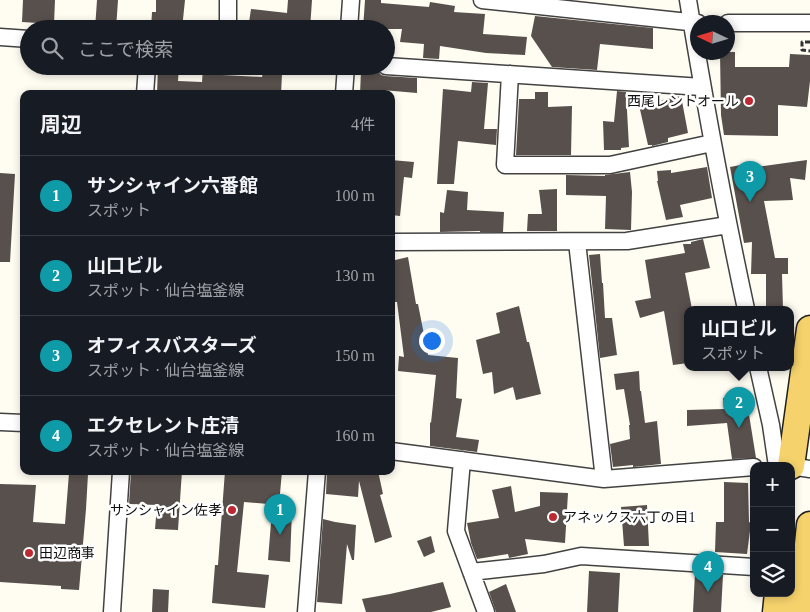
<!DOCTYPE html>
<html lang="ja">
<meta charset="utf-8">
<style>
:root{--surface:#171b24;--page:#242831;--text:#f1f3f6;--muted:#9ea1a6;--line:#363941;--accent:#da989e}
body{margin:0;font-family:"Times New Roman","Noto Sans JP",serif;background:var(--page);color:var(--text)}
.controls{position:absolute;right:15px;bottom:15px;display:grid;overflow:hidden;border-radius:10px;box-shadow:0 2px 8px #0003}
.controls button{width:45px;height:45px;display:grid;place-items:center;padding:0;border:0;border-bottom:1px solid var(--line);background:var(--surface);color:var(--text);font:25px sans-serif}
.compass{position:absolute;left:690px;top:15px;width:45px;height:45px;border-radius:50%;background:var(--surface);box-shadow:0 2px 8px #0003;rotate:274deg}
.you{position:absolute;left:431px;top:340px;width:18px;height:18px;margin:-12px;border:4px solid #fff;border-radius:50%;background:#1a73e8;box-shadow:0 0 0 8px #1a73e833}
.badge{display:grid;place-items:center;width:32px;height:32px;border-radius:50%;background:var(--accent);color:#fff;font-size:16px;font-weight:700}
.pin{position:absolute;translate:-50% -41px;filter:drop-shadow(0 1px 2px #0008)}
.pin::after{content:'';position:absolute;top:26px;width:18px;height:15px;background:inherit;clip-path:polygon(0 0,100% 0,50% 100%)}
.popup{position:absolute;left:684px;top:306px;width:110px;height:65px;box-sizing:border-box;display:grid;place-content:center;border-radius:10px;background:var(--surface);filter:drop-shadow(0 1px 4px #0005);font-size:16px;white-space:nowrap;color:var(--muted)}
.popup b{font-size:19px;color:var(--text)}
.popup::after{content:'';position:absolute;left:50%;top:100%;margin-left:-10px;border:10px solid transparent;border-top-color:var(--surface)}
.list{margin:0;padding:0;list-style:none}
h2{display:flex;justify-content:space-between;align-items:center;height:65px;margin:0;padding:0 20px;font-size:21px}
h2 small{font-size:16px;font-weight:400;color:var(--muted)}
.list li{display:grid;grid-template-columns:32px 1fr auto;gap:15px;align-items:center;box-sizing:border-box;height:80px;padding:0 20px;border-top:1px solid var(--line)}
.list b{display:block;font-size:19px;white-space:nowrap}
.list p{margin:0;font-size:16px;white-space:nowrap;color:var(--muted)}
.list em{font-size:16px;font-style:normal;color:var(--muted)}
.icon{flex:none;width:28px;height:28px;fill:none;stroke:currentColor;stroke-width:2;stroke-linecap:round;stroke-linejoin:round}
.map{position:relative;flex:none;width:810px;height:612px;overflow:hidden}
.search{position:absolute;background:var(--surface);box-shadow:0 2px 8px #0003;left:20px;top:20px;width:375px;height:55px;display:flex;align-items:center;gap:12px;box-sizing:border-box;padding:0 18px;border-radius:28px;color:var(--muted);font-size:19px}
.panel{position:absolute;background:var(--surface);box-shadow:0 2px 8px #0003;left:20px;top:90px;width:375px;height:385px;border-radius:10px}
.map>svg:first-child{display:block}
</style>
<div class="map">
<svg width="810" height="612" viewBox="0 0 810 612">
<rect width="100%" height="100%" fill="#fffcf2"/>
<!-- building -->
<path fill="#58504c" d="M23 0H55L54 24 22 22Z
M97 0H118L116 29H95Z
M156 0H185L182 29H151L152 12H156Z
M288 0H312L310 29H248L251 9 287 13Z
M365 0H381V3L429 7 430 2 455 6 454 12 485 14 483 34 527 37 525 55 486 53 440 46 439 59 423 58 424 44 400 42 402 29H363Z
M535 16 653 28V49L600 44 597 70 552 67 531 36Z
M720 52H735V67H789L790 54 810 55V81L807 107 778 105V136L724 135 721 115Z
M158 66H179L178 81 202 82 203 68H222V75L262 77 263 72 282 74 281 94H157Z
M361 71H378L381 75 385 76 417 78V93L382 90V94H360Z
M472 82 488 83 484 129H497L496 145 458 141 454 184H437L443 89 471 92Z
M617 91 626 92 629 147 621 148V150H604L603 121 614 122Z
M535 92H548V107L572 106 571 155H516L519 99H535Z
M681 96 688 133 668 138V142L652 146V145H648L639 105Z
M391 160 414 162 412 178 404 177 400 216 391 215Z
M807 160 805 180 790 178 793 200 764 201 775 258H788V274H782L783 309H766V274H751L752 242 744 243 730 167 756 162 757 167Z
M707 167 712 198 680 205 683 217 666 220 657 181H658L657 171 671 170V173Z
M630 172 632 192 631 230 605 229 606 196 566 195V175L605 176V175Z
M0 173 15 174 10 262H0Z
M557 189V231H527L528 214H542L539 190Z
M447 190 468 192 467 210 504 212 503 232H480V231L440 232V212L444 213Z
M703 239 710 268 685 273 692 309H688V363L673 365 664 311 640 318 635 301 651 298 645 260 685 253 683 244H691V242Z
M600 254 602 283H603L605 318H612L617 355 600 358 589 255Z
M408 257 416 304H418L428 355 458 358 456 398 462 399 456 437 479 440 477 452 430 446V422L431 423 436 375 398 371 399 356 404 357 397 302H394L391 290V261Z
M519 306 527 342H529L541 394 516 400 513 387 494 394 492 372 483 374 476 340 500 333 496 313Z
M639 371 640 391H641L645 423 657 421 661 464 633 467V465L613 467 610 444 630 439 629 425H630L624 389 616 390 614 374Z
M746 396 756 458 732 459 727 423 687 426V410L724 409 723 398Z
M131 471H182L178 530 155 529 157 505 129 504Z
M225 471H282L279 505 244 502 237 572 269 575 265 608 212 603 215 565H218Z
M327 471H378L383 494 380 495 392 537 375 543 359 481 358 497 326 494Z
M69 473 88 474 86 509 79 590 61 589V586L0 582V484L36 485 33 522 65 524Z
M724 482 748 483 749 522 751 523 747 554 715 552 716 522H724Z
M511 486 515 512 540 506V492L568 493 565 543 525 539 528 554 509 558 508 554 477 559 471 543 467 523 499 518 492 490Z
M647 505 649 546H624L621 507Z
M272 510H292L290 562 268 560Z
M323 519 335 522 356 525 354 560H352L347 544 342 604 317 602Z
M431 536 435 552 424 557 417 541Z
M589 571 620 573 618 612H587Z
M695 573 723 575 721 612H693Z
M443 582 451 607 431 612H366L362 599 390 594Z
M506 584 516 612H496L489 592Z
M153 589 169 590 168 612H152Z"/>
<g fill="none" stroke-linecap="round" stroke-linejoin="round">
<!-- minor casing -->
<g stroke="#424242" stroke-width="19">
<path id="minor" d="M482 0 698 23
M688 0C705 104 724 207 746 309
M728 23H810
M228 29V0
M349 29 351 0
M0 37 29 39
M386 66 702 87
M510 74 505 165H610L712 143
M145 94 147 66
M344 94 346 66
M391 242 627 241 728 225
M577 242 604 479
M758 367 771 425 777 466
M0 422 24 423
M391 451 604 479 754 467
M462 460 456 531 486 612
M791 466 810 469
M471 572 544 564 581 556 754 567
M112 612 121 471
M306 612 317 471"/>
</g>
<!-- primary casing -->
<g stroke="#202020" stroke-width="29">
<path id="primary" d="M791 466 810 329
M776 612 778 593
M801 612 810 525"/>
</g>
<!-- path -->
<path stroke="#313131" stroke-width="3" stroke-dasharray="5 2.5" stroke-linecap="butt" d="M810 42H802V50L810 51"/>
<!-- minor -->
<use href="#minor" stroke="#fff" stroke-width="16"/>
<!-- primary -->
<use href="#primary" stroke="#f5d26b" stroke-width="26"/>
</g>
<!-- markers -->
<g fill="#bd2932" stroke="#fff" stroke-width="2">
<circle cx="749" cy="101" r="5"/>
<circle cx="232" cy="510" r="5"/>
<circle cx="553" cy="517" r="5"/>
<circle cx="29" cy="553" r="5"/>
</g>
<g text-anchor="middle" stroke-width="5" stroke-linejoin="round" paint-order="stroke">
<!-- poi labels -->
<g font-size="14" fill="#0f0f0f" stroke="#fff" text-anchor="end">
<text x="739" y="106">西尾レントオール</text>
<text x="222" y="515">サンシャイン佐孝</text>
<text x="563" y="522" text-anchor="start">アネックス六丁の目1</text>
<text x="39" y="558" text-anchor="start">田辺商事</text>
</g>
</g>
</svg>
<div class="controls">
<button>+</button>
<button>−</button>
<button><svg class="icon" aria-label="layers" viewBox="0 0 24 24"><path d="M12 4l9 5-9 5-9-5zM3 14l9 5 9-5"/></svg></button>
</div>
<svg class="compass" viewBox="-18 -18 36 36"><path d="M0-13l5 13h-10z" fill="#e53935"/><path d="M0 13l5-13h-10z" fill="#9ea1a6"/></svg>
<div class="you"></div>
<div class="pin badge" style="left:280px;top:535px;background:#0f9aa8">1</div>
<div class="pin badge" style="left:739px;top:428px;background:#0f9aa8">2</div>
<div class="popup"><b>山口ビル</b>スポット</div>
<div class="pin badge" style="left:750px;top:202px;background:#0f9aa8">3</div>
<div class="pin badge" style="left:708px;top:592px;background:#0f9aa8">4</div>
<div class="search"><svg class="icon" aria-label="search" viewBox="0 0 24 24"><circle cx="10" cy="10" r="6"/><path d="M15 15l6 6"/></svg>ここで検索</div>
<section class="panel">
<h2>周辺<small>4件</small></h2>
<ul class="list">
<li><span class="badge" style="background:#0f9aa8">1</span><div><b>サンシャイン六番館</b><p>スポット</p></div><em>100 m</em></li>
<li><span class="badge" style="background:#0f9aa8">2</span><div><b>山口ビル</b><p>スポット · 仙台塩釜線</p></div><em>130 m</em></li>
<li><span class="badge" style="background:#0f9aa8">3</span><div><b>オフィスバスターズ</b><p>スポット · 仙台塩釜線</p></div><em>150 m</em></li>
<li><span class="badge" style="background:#0f9aa8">4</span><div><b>エクセレント庄清</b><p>スポット · 仙台塩釜線</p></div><em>160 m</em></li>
</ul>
</section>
</div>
